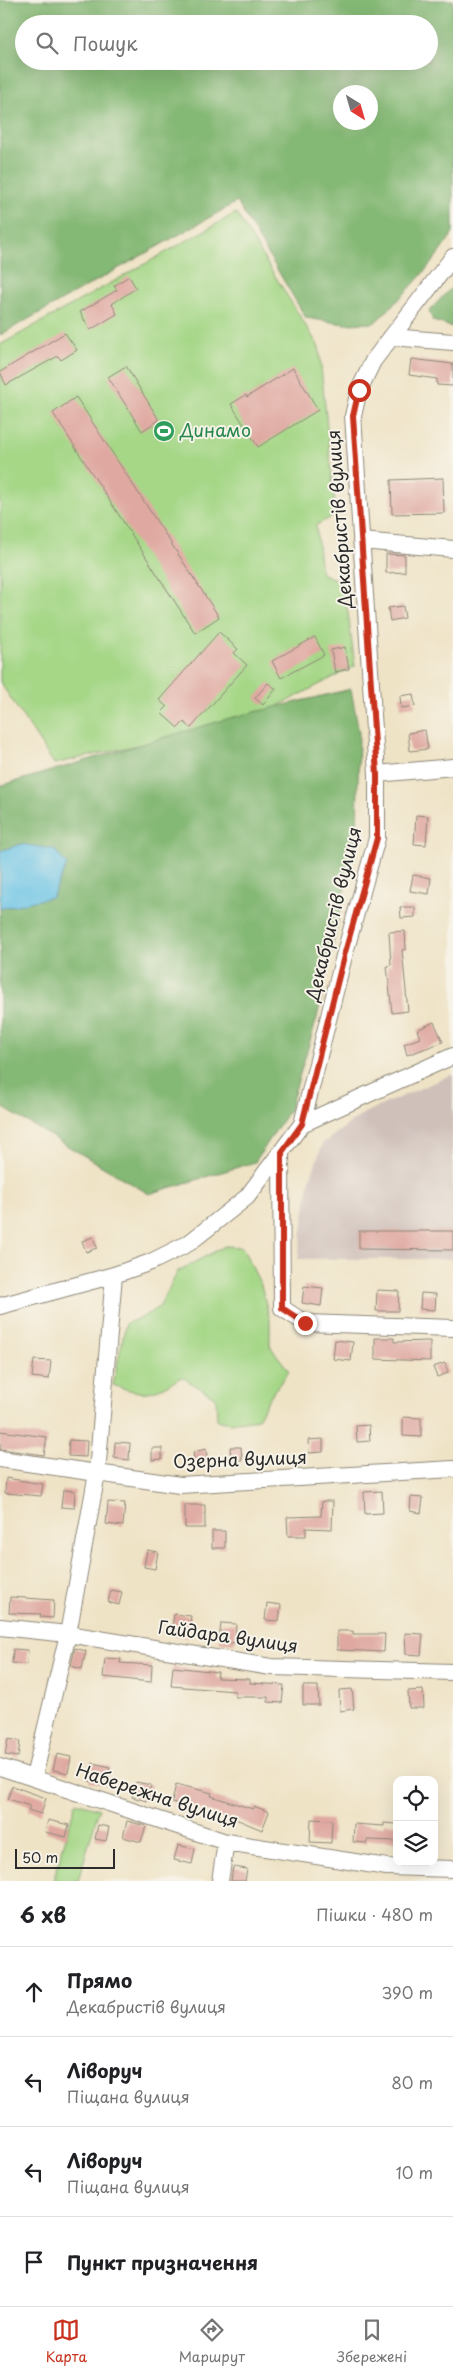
<!DOCTYPE html>
<html lang="uk">
<meta charset="utf-8">
<style>
:root{--surface:#fff;--page:#f2f2f2;--text:#202124;--muted:#757577;--line:#e0e0e0;--accent:#c8321e}
body{margin:0;font-family:"Playpen Sans",sans-serif;background:var(--page);color:var(--text)}
.controls{position:absolute;right:15px;bottom:15px;display:grid;overflow:hidden;border-radius:10px;box-shadow:0 5px 20px #0002}
.controls button{width:45px;height:45px;display:grid;place-items:center;padding:0;border:0;border-bottom:1px solid var(--line);background:var(--surface);color:var(--text);font:25px sans-serif}
.compass{position:absolute;left:333px;top:85px;width:45px;height:45px;border-radius:50%;background:var(--surface);box-shadow:0 5px 20px #0002;rotate:143deg}
.scale{position:absolute;left:15px;bottom:12px;width:100px;box-sizing:border-box;padding-left:5px;border:2px solid #2b2b2b;border-top:0;font-size:14px;line-height:18px;white-space:nowrap;color:#2b2b2b;-webkit-text-stroke:4px #f7f3e8;paint-order:stroke}
.stop{position:absolute;width:15px;height:15px;margin:-11px;border:4px solid #c8321e;border-radius:50%;background:#fff}
.stop.end{background:#c8321e;border-color:#fff;box-shadow:0 1px 5px #0008}
.list{margin:0;padding:0;list-style:none}
h2{display:flex;justify-content:space-between;align-items:center;height:65px;margin:0;padding:0 20px;font-size:21px}
h2 small{font-size:16px;font-weight:400;color:var(--muted)}
.list li{display:grid;grid-template-columns:32px 1fr auto;gap:15px;align-items:center;box-sizing:border-box;height:90px;padding:0 20px;border-top:1px solid var(--line)}
.list b{display:block;font-size:19px;white-space:nowrap}
.list p{margin:0;font-size:16px;white-space:nowrap;color:var(--muted)}
.list em{font-size:16px;font-style:normal;color:var(--muted)}
.icon{flex:none;width:28px;height:28px;fill:none;stroke:currentColor;stroke-width:2;stroke-linecap:round;stroke-linejoin:round}
.map{position:relative;flex:none;width:453px;height:1881px;overflow:hidden}
.search{position:absolute;background:var(--surface);box-shadow:0 5px 20px #0002;left:15px;right:15px;top:15px;height:55px;display:flex;align-items:center;gap:12px;box-sizing:border-box;padding:0 18px;border-radius:28px;color:var(--muted);font-size:19px}
.sheet{height:425px;background:var(--surface)}
nav{display:flex;justify-content:space-around;align-items:center;box-sizing:border-box;height:70px;border-top:1px solid var(--line);background:var(--surface);font-size:14px;color:var(--muted)}
nav a{display:grid;justify-items:center;gap:2px}
nav .on{color:var(--accent)}
.map>svg:first-child{display:block}
</style>
<div class="map">
<svg width="453" height="1881" viewBox="0 0 453 1881">
<rect width="100%" height="100%" fill="#f7f3e8"/>
<filter id="ink" filterUnits="userSpaceOnUse"><feTurbulence type="fractalNoise" baseFrequency=".02" numOctaves="2"/><feDisplacementMap in="SourceGraphic" scale="10" xChannelSelector="R" yChannelSelector="G"/><feConvolveMatrix kernelMatrix="1 2 1 2 8 2 1 2 1" color-interpolation-filters="sRGB"/></filter>
<filter id="wash" filterUnits="userSpaceOnUse"><feTurbulence type="fractalNoise" baseFrequency=".0096" numOctaves="4" result="noise"/><feDisplacementMap in="SourceGraphic" scale="20" xChannelSelector="R" yChannelSelector="G"/><feGaussianBlur stdDeviation="1.12" result="paint"/><feColorMatrix in="noise" values="0 0 0 0 0 0 0 0 0 0 0 0 0 0 0 0 0 1.4 0 .05"/><feComposite in="paint" operator="in"/></filter>
<g filter="url(#wash)">
<rect width="100%" height="100%" fill="#efe3c6"/>
<!-- industrial -->
<path fill="#cfc0ba" d="M453 1074V1259H298L309 1182 323 1143 364 1113Z"/>
<!-- green -->
<path fill="#a5d787" stroke="#688159" d="M236 213 319 347 336 515 316 525 321 573 344 583 355 666 253 719 54 764 0 682V345Z
M225 1246 242 1247 261 1285 270 1320V1346L289 1371 269 1398 258 1419 230 1423 217 1420 216 1398 182 1377C151 1394 148 1397 113 1385L126 1323 141 1318 160 1306 178 1271Z
M76 1802 99 1809 78 1881H53Z"/>
<!-- forest -->
<path fill="#84b874" stroke="#587250" fill-rule="evenodd" d="M0 0H453V233C431 267 404 296 374 323L345 324 306 318 237 202 0 335ZM24 24H429V61H24ZM340 92H370V122H340Z
M453 286V327L433 321 429 311Z
M351 689 359 733 357 833 317 1018 289 1110 255 1162 149 1194 0 1106V786L230 718Z"/>
<!-- water -->
<path fill="#68c3e6" stroke="#4a7788" d="M21 844 54 849 67 865 52 897 0 909V851Z"/>
<g id="blocks">
<!-- building -->
<path fill="#dfa8a0" d="M129 276 136 288 112 304 117 314 90 330 80 312 117 290 114 286Z
M65 333 77 350 61 360 58 356 6 385 0 372Z
M411 359 453 364V386L437 385V379L409 375Z
M126 366 159 420 142 431 108 377Z
M293 368 318 410 258 447 231 404 246 395 247 397Z
M76 397 219 617 195 633 53 413Z
M443 478 444 513 392 514 391 480Z
M386 554 405 555V572L386 573Z
M403 606 405 618 390 621 388 608Z
M219 632 238 649 234 653 247 665 191 728 184 722 178 728 161 713 167 707 159 700Z
M315 637 324 655 281 678 272 661Z
M345 647 349 669 335 672 331 650Z
M268 683 276 689 263 705 255 698Z
M413 694 415 706 401 708 400 696Z
M425 730 428 749 410 751 408 733Z
M416 815 428 816 426 845 414 844Z
M413 875 431 878 429 894 410 891Z
M400 907H415V917L401 918Z
M405 931 406 949 402 950 408 1011 392 1013 387 966 391 965 389 932Z
M434 1022 443 1042 407 1055 404 1044 420 1038 417 1030Z
M359 1231H453V1250L359 1249Z
M93 1237 97 1248 86 1252 82 1241Z
M304 1286 323 1288 321 1306 302 1303Z
M377 1290 399 1291 398 1311H376Z
M421 1293 436 1294 435 1310 420 1309Z
M375 1338H394V1342L430 1341V1361L375 1359Z
M335 1340 353 1342 351 1361 333 1359Z
M34 1360 51 1361 49 1379 32 1377Z
M445 1363 448 1373 437 1377 433 1367Z
M403 1417 421 1418V1437L403 1436Z
M369 1425 370 1441 357 1442 356 1426Z
M0 1431 47 1437 44 1455 0 1449Z
M323 1439V1452L309 1453 308 1440Z
M69 1440 87 1441 86 1457 68 1456Z
M115 1442 130 1443 129 1460 114 1458Z
M230 1447H241L242 1460H231Z
M152 1448H162V1459L152 1460Z
M206 1449 208 1465 195 1467 193 1452Z
M6 1478 43 1484 41 1496 5 1493Z
M63 1490 75 1491 74 1508 61 1507Z
M382 1491 383 1513 365 1514 364 1492Z
M411 1497 423 1498 421 1513 410 1511Z
M322 1501H333L332 1529 306 1528V1536H288L287 1517 321 1516Z
M108 1502 125 1503 123 1526 106 1524Z
M185 1505H205V1528H185Z
M212 1531H225V1548H212Z
M147 1550 158 1552 155 1569 144 1567Z
M111 1590 122 1592 119 1605 108 1602Z
M10 1597 54 1600 53 1618 40 1617 41 1614 9 1613Z
M267 1603 281 1605 279 1621 265 1620Z
M174 1614 191 1616 188 1637 171 1635Z
M221 1623 236 1624 235 1643 219 1642Z
M337 1631H353V1634H385L384 1652 337 1650Z
M405 1633 423 1634 421 1655 406 1654Z
M75 1648 86 1651 82 1669 71 1666Z
M13 1649 28 1650 27 1664 12 1663Z
M105 1658 121 1659 120 1663 152 1665 151 1682 103 1677Z
M173 1667 218 1672 217 1678 250 1679V1683L284 1685 282 1703 268 1702V1697H235V1691L171 1686Z
M303 1686H318L319 1705H303Z
M352 1689 354 1709 340 1711 339 1690Z
M423 1690 424 1708H409L408 1691Z
M8 1739 20 1741 18 1757 5 1755Z
M57 1754 71 1757 68 1773 53 1770Z
M93 1763 110 1767 106 1785 89 1781Z
M136 1782 151 1785 147 1801 132 1797Z
M176 1784 212 1793 211 1796 253 1809 254 1806 269 1812 262 1830 231 1817 230 1821 217 1817 218 1814 172 1802Z
M12 1786 46 1798 41 1814 28 1810 30 1806 8 1799Z
M311 1819 332 1820 331 1843 310 1842Z
M48 1820 69 1825 66 1837 45 1832Z
M127 1821 146 1826 141 1842 123 1837Z
M384 1823 397 1824V1841L367 1840V1843L353 1842 354 1824 384 1826Z
M98 1825 109 1827 106 1841 95 1839Z
M178 1845 195 1849 192 1864 174 1860Z
M233 1867 247 1869 245 1881H231Z"/>
</g>
</g>
<g filter="url(#ink)">
<use href="#blocks" fill-opacity="0" stroke="#8d8778" stroke-width="1"/>
<g fill="none" stroke-linecap="round" stroke-linejoin="round">
<!-- minor casing -->
<g stroke="#8d8778" stroke-width="18">
<path id="minor" d="M391 337 453 342
M361 541 453 549
M377 774 453 767
M302 1124 453 1056
M281 1152 282 1308 305 1323 453 1328
M0 1306 114 1275 151 1262 189 1243 247 1197 302 1124 344 956 377 838V774L353 416 359 390 373 361 453 257
M0 1459 180 1485 453 1469
M0 1627 68 1634 271 1667 453 1672
M0 1767 226 1842 387 1867 453 1869
M34 1777 68 1634 97 1473 114 1275
M220 1881 226 1842"/>
</g>
<!-- minor -->
<use href="#minor" stroke="#fff" stroke-width="16"/>
</g>
</g>
<g fill="none" stroke-linecap="round" stroke-linejoin="round" filter="url(#ink)">
<!-- route -->
<path stroke="#c8321e" stroke-width="6" d="M305 1323 282 1308V1152L302 1124 344 956 377 838V774L353 416 359 390"/>
</g>
<!-- icons -->
<defs>
<g id="stadium-disc" transform="scale(1.125)"><circle r="9.5" fill="#2e9e5b" stroke="#f7f3e8"/><path d="M0-5a6.5 5 0 1 0 0 10a6.5 5 0 1 0 0-10ZM-3.5-1.8h7v3.6h-7Z" fill="#fff"/></g>
</defs>
<g fill-rule="evenodd">
<use href="#stadium-disc" x="164" y="431"/>
</g>
<g text-anchor="middle" stroke-width="4" stroke-linejoin="round" paint-order="stroke">
<!-- leisure labels -->
<g font-size="18" fill="#27864d" stroke="#f7f3e8" text-anchor="start">
<text x="180" y="437">Динамо</text>
</g>
<!-- street labels -->
<g font-size="18" fill="#2b2b2b" stroke="#f7f3e8">
<text transform="translate(340 519) rotate(-94)" y="6">Декабристів вулиця</text>
<text transform="translate(334 914) rotate(-76)" y="6">Декабристів вулиця</text>
<text transform="translate(240 1460) rotate(-2)" y="6">Озерна вулиця</text>
<text transform="translate(228 1637) rotate(8)" y="6">Гайдара вулиця</text>
<text transform="translate(157 1796) rotate(18)" y="6">Набережна вулиця</text>
</g>
</g>
</svg>
<div class="controls">
<button><svg class="icon" aria-label="locate" viewBox="0 0 24 24"><circle cx="12" cy="12" r="6"/><path d="M12 2v4M12 18v4M2 12h4M18 12h4"/></svg></button>
<button><svg class="icon" aria-label="layers" viewBox="0 0 24 24"><path d="M12 4l9 5-9 5-9-5zM3 14l9 5 9-5"/></svg></button>
</div>
<svg class="compass" viewBox="-18 -18 36 36"><path d="M0-13l5 13h-10z" fill="#e53935"/><path d="M0 13l5-13h-10z" fill="#757577"/></svg>
<div class="scale">50 m</div>
<div class="stop" style="left:359px;top:390px"></div>
<div class="stop end" style="left:305px;top:1323px"></div>
<div class="search"><svg class="icon" aria-label="search" viewBox="0 0 24 24"><circle cx="10" cy="10" r="6"/><path d="M15 15l6 6"/></svg>Пошук</div>
</div>
<section class="sheet">
<h2>6 хв<small>Пішки · 480 m</small></h2>
<ul class="list">
<li><svg class="icon" aria-label="ahead" viewBox="0 0 24 24"><path d="M12 20V5M6 11l6-6 6 6"/></svg><div><b>Прямо</b><p>Декабристів вулиця</p></div><em>390 m</em></li>
<li><svg class="icon" aria-label="left" viewBox="0 0 24 24"><path d="M17 20v-9H6M10 6l-5 5 5 5"/></svg><div><b>Ліворуч</b><p>Піщана вулиця</p></div><em>80 m</em></li>
<li><svg class="icon" aria-label="left" viewBox="0 0 24 24"><path d="M17 20v-9H6M10 6l-5 5 5 5"/></svg><div><b>Ліворуч</b><p>Піщана вулиця</p></div><em>10 m</em></li>
<li><svg class="icon" aria-label="arrive" viewBox="0 0 24 24"><path d="M6 21V4h12l-3 4 3 4H6"/></svg><div><b>Пункт призначення</b></div></li>
</ul>
</section>
<nav>
<a class="on"><svg class="icon" aria-label="map" viewBox="0 0 24 24"><path d="M3 6l6-2 6 2 6-2v14l-6 2-6-2-6 2zM9 4v14M15 6v14"/></svg>Карта</a>
<a><svg class="icon" aria-label="directions" viewBox="0 0 24 24"><path d="M12 3l9 9-9 9-9-9zM9 14v-3h6M13 9l2 2-2 2"/></svg>Маршрут</a>
<a><svg class="icon" aria-label="saved" viewBox="0 0 24 24"><path d="M7 4h10v16l-5-4-5 4z"/></svg>Збережені</a>
</nav>
